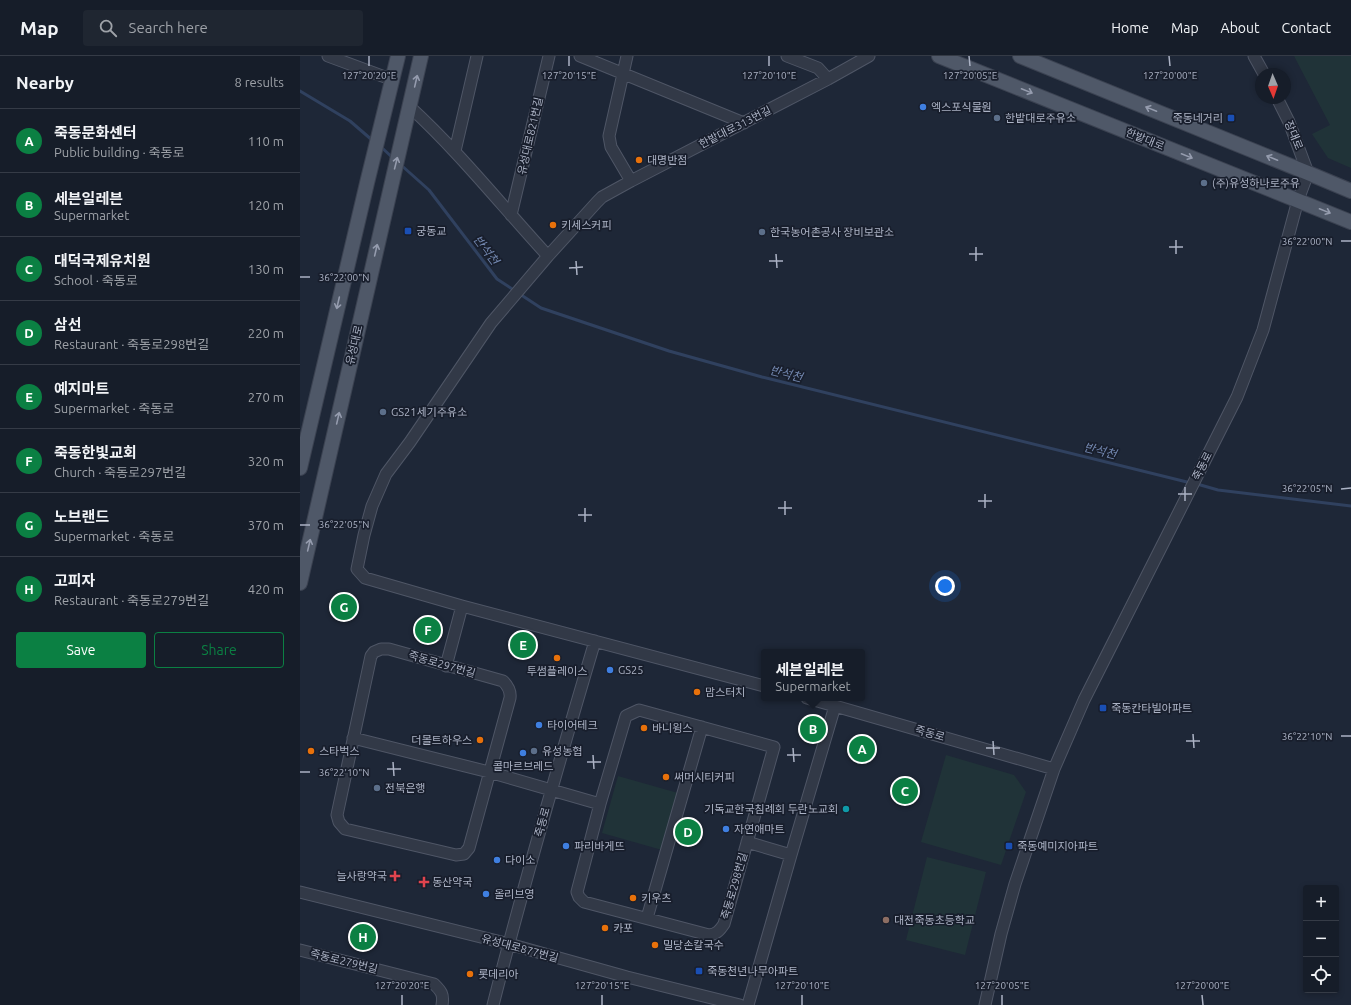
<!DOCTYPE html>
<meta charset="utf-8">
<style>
:root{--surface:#161d29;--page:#1f2631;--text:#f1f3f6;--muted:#9ea2a8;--line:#353b46;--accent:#0b8043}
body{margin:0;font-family:Ubuntu,"Noto Sans KR",sans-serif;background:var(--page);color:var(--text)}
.controls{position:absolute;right:12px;bottom:12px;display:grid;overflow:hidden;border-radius:4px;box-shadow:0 2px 6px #0003}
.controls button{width:36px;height:36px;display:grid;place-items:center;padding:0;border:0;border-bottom:1px solid var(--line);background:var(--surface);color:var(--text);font:20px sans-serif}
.compass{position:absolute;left:955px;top:12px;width:36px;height:36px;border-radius:50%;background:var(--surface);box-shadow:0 2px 6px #0003;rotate:178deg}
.you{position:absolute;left:645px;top:530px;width:14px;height:14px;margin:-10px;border:3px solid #fff;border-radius:50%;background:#1a73e8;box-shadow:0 0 0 6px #1a73e833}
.badge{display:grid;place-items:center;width:26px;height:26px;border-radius:50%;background:var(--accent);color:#fff;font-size:13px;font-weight:700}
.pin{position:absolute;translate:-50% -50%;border:2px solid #fff;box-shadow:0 1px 4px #0006}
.popup{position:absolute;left:461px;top:593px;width:104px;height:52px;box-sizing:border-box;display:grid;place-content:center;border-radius:4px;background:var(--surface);filter:drop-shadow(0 1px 3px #0005);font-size:13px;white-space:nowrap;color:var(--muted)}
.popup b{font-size:15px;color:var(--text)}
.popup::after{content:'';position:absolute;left:50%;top:100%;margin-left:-8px;border:8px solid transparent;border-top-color:var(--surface)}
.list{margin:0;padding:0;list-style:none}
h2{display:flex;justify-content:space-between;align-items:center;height:52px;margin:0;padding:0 16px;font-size:17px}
h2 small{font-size:13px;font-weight:400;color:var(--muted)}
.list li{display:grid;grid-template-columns:26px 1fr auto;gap:12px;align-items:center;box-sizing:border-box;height:64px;padding:0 16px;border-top:1px solid var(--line)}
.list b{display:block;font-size:15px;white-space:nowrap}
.list p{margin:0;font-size:13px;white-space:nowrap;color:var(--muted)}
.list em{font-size:13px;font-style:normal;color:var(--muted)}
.actions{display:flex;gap:8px;padding:12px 16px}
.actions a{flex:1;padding:9px 0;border:1px solid var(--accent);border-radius:4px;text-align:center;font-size:14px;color:var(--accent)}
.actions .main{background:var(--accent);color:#fff}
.icon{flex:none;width:22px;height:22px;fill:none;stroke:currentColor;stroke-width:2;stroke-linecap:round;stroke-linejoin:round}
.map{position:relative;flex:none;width:1051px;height:949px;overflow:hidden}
header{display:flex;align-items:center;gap:24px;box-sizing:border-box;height:56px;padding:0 20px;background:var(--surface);border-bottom:1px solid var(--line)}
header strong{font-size:19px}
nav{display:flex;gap:22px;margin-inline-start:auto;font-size:14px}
.search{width:280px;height:36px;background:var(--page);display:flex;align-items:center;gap:10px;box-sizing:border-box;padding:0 14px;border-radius:4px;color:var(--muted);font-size:15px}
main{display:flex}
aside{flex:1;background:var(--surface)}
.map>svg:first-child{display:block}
</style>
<header>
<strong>Map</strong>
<div class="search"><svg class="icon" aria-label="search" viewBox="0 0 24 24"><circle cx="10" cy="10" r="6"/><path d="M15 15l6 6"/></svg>Search here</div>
<nav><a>Home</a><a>Map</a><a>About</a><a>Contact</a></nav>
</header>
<main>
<aside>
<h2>Nearby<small>8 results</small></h2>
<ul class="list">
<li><span class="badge">A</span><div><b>죽동문화센터</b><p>Public building · 죽동로</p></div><em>110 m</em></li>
<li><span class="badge">B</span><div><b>세븐일레븐</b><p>Supermarket</p></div><em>120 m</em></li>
<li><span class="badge">C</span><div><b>대덕국제유치원</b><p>School · 죽동로</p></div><em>130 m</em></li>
<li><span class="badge">D</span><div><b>삼선</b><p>Restaurant · 죽동로298번길</p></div><em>220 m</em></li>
<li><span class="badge">E</span><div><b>예지마트</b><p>Supermarket · 죽동로</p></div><em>270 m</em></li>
<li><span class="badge">F</span><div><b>죽동한빛교회</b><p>Church · 죽동로297번길</p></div><em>320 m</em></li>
<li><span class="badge">G</span><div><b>노브랜드</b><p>Supermarket · 죽동로</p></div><em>370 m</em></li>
<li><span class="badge">H</span><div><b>고피자</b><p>Restaurant · 죽동로279번길</p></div><em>420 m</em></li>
</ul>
<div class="actions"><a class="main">Save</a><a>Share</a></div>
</aside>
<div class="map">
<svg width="1051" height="949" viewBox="0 0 1051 949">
<rect width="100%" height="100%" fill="#1e2737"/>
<!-- green -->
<path fill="#203338" d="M994 0H1051V112L1028 102 1012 78 1030 69Z
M646 699 714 719 726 736 701 809 621 786Z
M318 720 378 737 362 794 302 777Z
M627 801 686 816 665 899 606 884Z"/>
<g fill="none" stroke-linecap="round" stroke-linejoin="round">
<!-- stream -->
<path stroke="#30415f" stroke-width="3" d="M0 35 50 65 72 84
M80 90 94 103
M101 109 129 134 197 223 241 252 369 295 462 321 891 427
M897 428 918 434 1051 450"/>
<!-- minor casing -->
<g stroke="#4f5666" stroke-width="13">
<path id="minor" d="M28 0 93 24
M280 0 444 67
M327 0 309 80 311 91 331 125
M487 0 518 12 528 23
M954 0 964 18
M110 51C160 97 202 150 248 200
M155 95 177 0
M211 159 249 0
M81 593H89L203 625C208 630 211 635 210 642L169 792 164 798 156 799 45 773 39 766 37 759 71 600 74 596Z
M146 610 162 550
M464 630 162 550 65 522 57 513 64 479 72 450 86 418 110 386 191 267 248 200 297 146 302 141 331 125 528 23 569 0
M507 642 754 713
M339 654 474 691 424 868C420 874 417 878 409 879L284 846 279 841 277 836 300 748 326 660Z
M53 682 189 716 300 748
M447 786 491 799
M0 836 209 888 327 921 440 949
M347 862 402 671
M0 894 134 928C141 935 144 938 142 949
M193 949C224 827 259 706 295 585
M448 949 491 799 535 650
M685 949 701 878 715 828 754 713 784 644 937 341 963 274 998 144 1008 117 989 66 977 42"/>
</g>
<!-- major casing -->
<g stroke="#3b4251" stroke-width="16">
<path id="major" d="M639 0 1051 166
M720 0 1008 117 1051 135
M0 412 67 127 98 0
M0 527 121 0"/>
</g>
<!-- minor -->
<use href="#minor" stroke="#323947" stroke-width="11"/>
<!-- major -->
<use href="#major" stroke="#4f5868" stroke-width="14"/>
</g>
<!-- one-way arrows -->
<defs><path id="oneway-shaft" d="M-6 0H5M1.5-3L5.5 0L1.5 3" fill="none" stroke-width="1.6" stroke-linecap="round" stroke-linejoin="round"/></defs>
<g stroke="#959cae">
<use href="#oneway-shaft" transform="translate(116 25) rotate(-77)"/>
<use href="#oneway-shaft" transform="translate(727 35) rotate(22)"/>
<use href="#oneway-shaft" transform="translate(851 53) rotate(-158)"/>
<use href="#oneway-shaft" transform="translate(887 100) rotate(22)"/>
<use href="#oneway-shaft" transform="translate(972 102) rotate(-158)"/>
<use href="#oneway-shaft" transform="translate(96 107) rotate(-76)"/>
<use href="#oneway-shaft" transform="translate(1025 155) rotate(22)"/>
<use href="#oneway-shaft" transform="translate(76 194) rotate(-77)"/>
<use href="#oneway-shaft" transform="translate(38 247) rotate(103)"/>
<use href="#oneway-shaft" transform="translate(38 362) rotate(-77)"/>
<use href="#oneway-shaft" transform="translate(9 489) rotate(-77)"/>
</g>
<!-- ticks -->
<path fill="none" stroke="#acb3c5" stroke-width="1.5" d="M69 0V10M269 0V10M469 0V10M669 0 670 10M869 0 870 10M876 184V198M1041 185H1051M676 191V205M869 191H883M476 198 477 212M669 198H683M276 205 277 219M469 205H483M269 212 283 211M0 221H10M885 431V445M1041 433 1051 432M685 438V452M878 438H892M485 445V459M678 445H692M285 452V466M478 452H492M278 459H292M0 469H10M893 678 894 692M1041 680H1051M693 685 694 699M886 685H900M493 692 494 706M686 692H700M293 699 294 713M487 699H501M93 706 94 720M287 706H301M87 713H101M0 716H10M102 939V949M302 939V949M502 939V949M702 939V949M902 939 903 949"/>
<!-- markers -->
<g fill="#3f7fe0" stroke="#181e2c" stroke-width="1.5">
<circle cx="623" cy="51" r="4"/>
<circle cx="310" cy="614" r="4"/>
<circle cx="239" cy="669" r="4"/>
<circle cx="223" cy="697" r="4"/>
<circle cx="426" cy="773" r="4"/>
<circle cx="266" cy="790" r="4"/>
<circle cx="197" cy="804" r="4"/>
<circle cx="186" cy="838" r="4"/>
</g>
<g fill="#5c6f8a" stroke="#181e2c" stroke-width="1.5">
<circle cx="697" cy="62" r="4"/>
<circle cx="904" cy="127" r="4"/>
<circle cx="462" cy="176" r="4"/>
<circle cx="83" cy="356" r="4"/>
<circle cx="234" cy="695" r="4"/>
<circle cx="77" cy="732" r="4"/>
</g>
<g fill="#1a4fb4" stroke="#181e2c" stroke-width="1.5">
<rect x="927" y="58" width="8" height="8" rx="2"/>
<rect x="104" y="171" width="8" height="8" rx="2"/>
<rect x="799" y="648" width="8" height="8" rx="2"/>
<rect x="705" y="786" width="8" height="8" rx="2"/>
<rect x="395" y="911" width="8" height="8" rx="2"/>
</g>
<g fill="#e8710a" stroke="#181e2c" stroke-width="1.5">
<circle cx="339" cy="104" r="4"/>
<circle cx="253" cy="169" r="4"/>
<circle cx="257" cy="602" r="4"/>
<circle cx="397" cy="636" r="4"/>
<circle cx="344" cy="672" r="4"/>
<circle cx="180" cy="684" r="4"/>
<circle cx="11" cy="695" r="4"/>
<circle cx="366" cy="721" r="4"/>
<circle cx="333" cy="842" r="4"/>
<circle cx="305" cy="872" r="4"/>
<circle cx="355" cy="889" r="4"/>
<circle cx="170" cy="918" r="4"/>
</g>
<circle fill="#0f9aa8" stroke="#181e2c" stroke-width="1.5" cx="546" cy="753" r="4"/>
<g fill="#e0444e" stroke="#181e2c" stroke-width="1.5">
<path d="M93 814h4v4h4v4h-4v4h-4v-4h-4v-4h4z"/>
<path d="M122 820h4v4h4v4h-4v4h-4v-4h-4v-4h4z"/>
</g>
<circle fill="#8d6e63" stroke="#181e2c" stroke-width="1.5" cx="586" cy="864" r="4"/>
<g text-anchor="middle" stroke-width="3.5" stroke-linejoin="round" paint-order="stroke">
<!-- poi labels -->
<g font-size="11" fill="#acb3c5" stroke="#181e2c" text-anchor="start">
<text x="631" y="55">엑스포식물원</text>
<text x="705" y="66">한밭대로주유소</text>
<text x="923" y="66" text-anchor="end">죽동네거리</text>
<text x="347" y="108">대명반점</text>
<text x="912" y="131">(주)유성하나로주유</text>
<text x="261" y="173">키세스커피</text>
<text x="116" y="179">궁동교</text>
<text x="470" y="180">한국농어촌공사 장비보관소</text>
<text x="91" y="360">GS21세기주유소</text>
<text x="318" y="618">GS25</text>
<text x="257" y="619" text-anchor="middle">투썸플레이스</text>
<text x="405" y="640">맘스터치</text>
<text x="811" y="656">죽동칸타빌아파트</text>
<text x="247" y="673">타이어테크</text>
<text x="352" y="676">바니윙스</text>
<text x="172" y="688" text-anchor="end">더몰트하우스</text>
<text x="19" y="699">스타벅스</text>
<text x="242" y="699">유성농협</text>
<text x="223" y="714" text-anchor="middle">콜마르브레드</text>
<text x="374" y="725">써머시티커피</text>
<text x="85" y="736">전북은행</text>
<text x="538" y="757" text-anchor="end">기독교한국침례회 두란노교회</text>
<text x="434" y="777">자연애마트</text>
<text x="274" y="794">파리바게뜨</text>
<text x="717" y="794">죽동예미지아파트</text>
<text x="205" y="808">다이소</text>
<text x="87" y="824" text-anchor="end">늘사랑약국</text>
<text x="132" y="830">동산약국</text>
<text x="194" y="842">올리브영</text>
<text x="341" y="846">키우츠</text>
<text x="594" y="868">대전죽동초등학교</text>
<text x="313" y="876">카포</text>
<text x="363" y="893">밀당손칼국수</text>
<text x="407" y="919">죽동천년나무아파트</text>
<text x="178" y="922">롯데리아</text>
</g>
<!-- street labels -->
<g font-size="11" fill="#acb3c5" stroke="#181e2c">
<text transform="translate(435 71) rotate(-27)" y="4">한밭대로313번길</text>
<text transform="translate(994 79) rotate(68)" y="4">장대로</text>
<text transform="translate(230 80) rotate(-77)" y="4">유성대로821번길</text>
<text transform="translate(845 83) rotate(22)" y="4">한밭대로</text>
<text transform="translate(54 289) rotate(-77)" y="4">유성대로</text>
<text transform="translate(902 410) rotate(-63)" y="4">죽동로</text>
<text transform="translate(142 608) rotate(16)" y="4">죽동로297번길</text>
<text transform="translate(630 677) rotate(16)" y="4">죽동로</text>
<text transform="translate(242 766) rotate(-75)" y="4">죽동로</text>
<text transform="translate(434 830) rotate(-74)" y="4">죽동로298번길</text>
<text transform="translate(220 892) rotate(15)" y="4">유성대로877번길</text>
<text transform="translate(44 905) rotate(14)" y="4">죽동로279번길</text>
</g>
<!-- water labels -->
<g font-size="12" font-style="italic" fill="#7287af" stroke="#181e2c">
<text transform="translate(186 194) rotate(53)" y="4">반석천</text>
<text transform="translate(486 318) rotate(14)" y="4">반석천</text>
<text transform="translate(800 395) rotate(14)" y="4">반석천</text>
</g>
</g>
<g font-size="10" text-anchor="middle" fill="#acb3c5" stroke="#181e2c" stroke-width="3.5" stroke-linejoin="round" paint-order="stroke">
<text x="69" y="23">127°20'20"E</text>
<text x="269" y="23">127°20'15"E</text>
<text x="469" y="23">127°20'10"E</text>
<text x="670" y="23">127°20'05"E</text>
<text x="870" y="23">127°20'00"E</text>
<text x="1007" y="189">36°22'00"N</text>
<text x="44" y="225">36°22'00"N</text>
<text x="1007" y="436">36°22'05"N</text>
<text x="44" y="472">36°22'05"N</text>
<text x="1007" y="684">36°22'10"N</text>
<text x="44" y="720">36°22'10"N</text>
<text x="102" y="933">127°20'20"E</text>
<text x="302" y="933">127°20'15"E</text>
<text x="502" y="933">127°20'10"E</text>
<text x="702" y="933">127°20'05"E</text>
<text x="902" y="933">127°20'00"E</text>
</g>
</svg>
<div class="controls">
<button>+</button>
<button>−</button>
<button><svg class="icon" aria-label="locate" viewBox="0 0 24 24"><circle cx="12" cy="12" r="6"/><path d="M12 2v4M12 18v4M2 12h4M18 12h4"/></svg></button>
</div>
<svg class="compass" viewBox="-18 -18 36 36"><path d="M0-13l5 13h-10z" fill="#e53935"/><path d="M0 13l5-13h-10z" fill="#9ea2a8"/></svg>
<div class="you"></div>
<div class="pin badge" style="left:562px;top:693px">A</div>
<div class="pin badge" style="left:513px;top:673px">B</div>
<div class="popup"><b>세븐일레븐</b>Supermarket</div>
<div class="pin badge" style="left:605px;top:735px">C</div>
<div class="pin badge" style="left:388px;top:776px">D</div>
<div class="pin badge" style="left:223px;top:589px">E</div>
<div class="pin badge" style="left:128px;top:574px">F</div>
<div class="pin badge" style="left:44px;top:551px">G</div>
<div class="pin badge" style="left:63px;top:881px">H</div>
</div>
</main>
